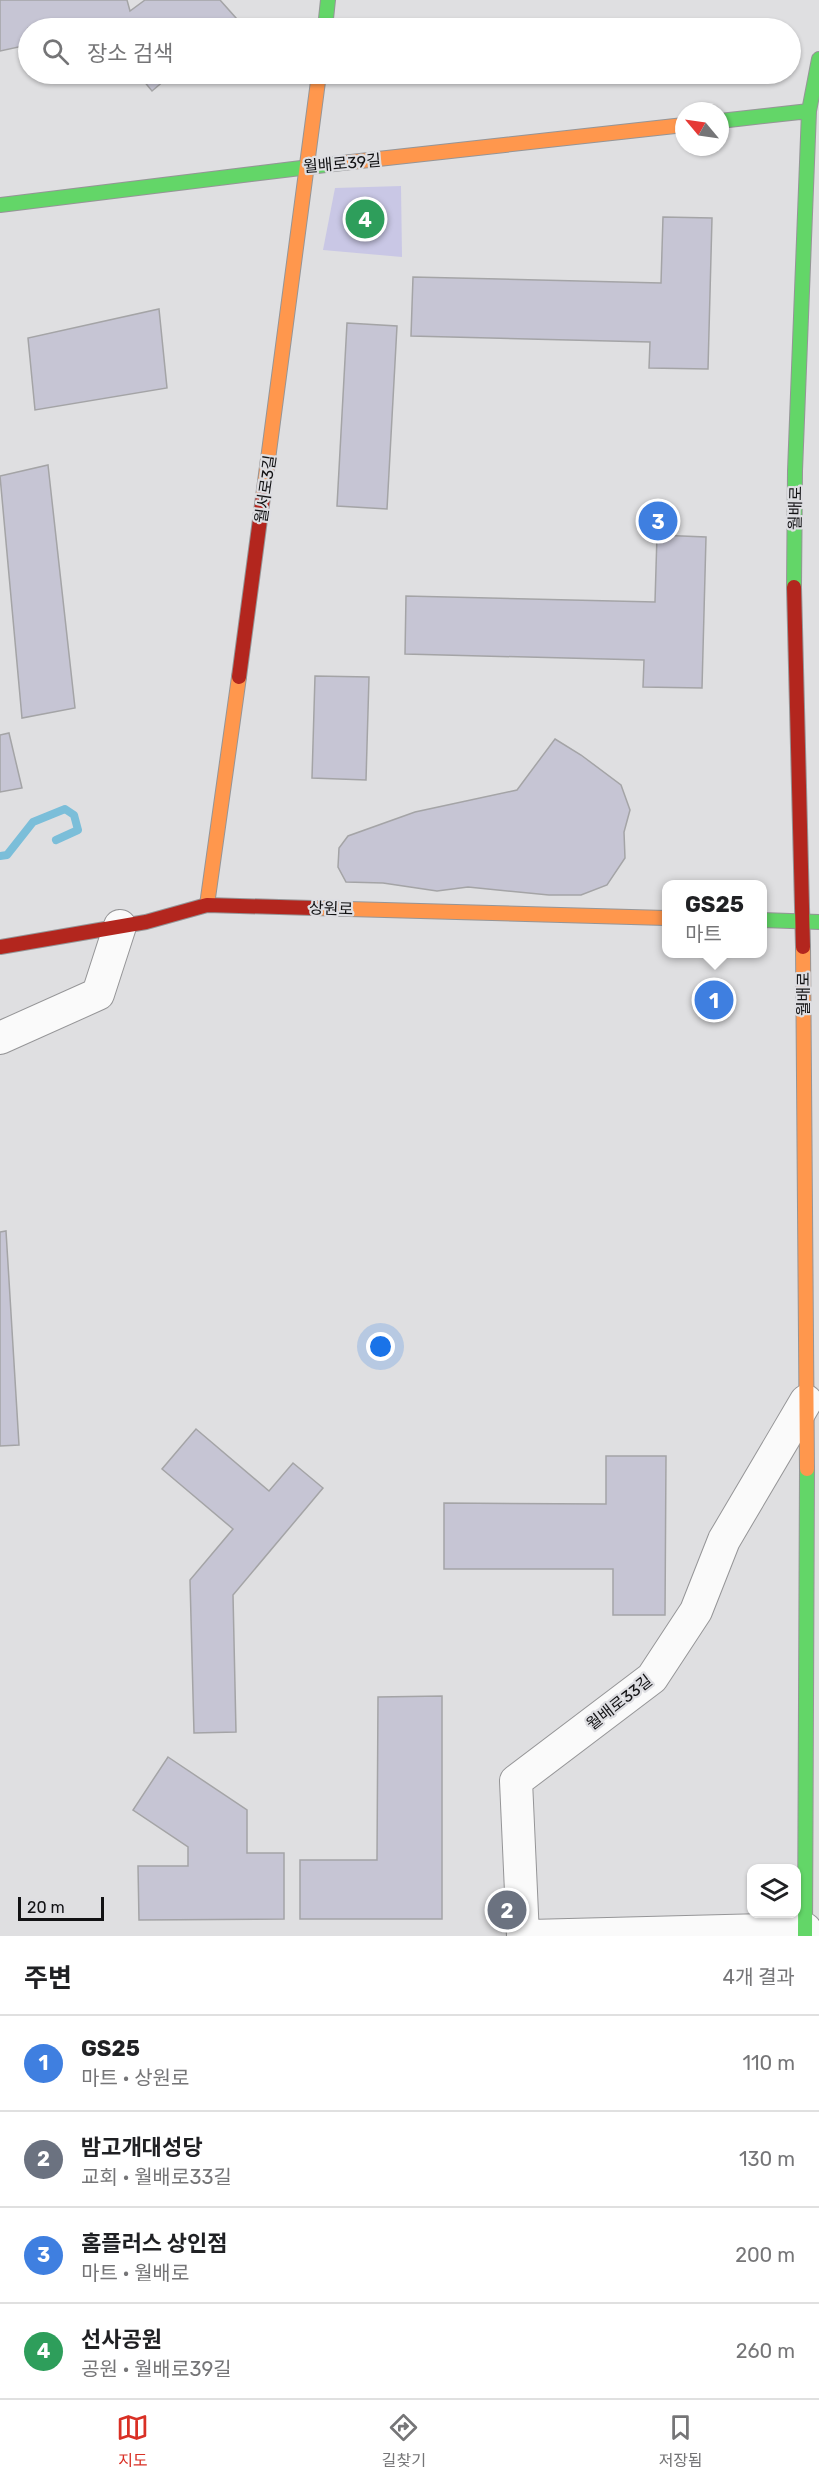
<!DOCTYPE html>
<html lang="ko">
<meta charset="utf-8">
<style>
:root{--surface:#fff;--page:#f6f6f6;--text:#202124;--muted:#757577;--line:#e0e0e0;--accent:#d93025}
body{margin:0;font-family:Rubik,"Noto Sans KR",sans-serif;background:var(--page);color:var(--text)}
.controls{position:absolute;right:18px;bottom:18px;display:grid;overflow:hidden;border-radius:12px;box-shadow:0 2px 4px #0004}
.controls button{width:54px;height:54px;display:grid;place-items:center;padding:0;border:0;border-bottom:2px solid var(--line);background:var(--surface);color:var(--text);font:30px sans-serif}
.compass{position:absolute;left:675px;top:102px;width:54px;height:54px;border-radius:50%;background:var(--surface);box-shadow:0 2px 4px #0004;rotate:299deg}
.scale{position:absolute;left:18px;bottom:15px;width:86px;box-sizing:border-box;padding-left:6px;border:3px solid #121214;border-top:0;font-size:16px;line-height:21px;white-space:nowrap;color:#121214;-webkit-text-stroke:4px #dedee2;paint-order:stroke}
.you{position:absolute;left:381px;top:1347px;width:21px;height:21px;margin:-15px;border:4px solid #fff;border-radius:50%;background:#1a73e8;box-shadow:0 0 0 9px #1a73e833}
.badge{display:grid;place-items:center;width:39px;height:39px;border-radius:50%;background:var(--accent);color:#fff;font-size:20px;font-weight:700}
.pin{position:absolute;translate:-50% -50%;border:3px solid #fff;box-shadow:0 2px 6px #0006}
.popup{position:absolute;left:662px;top:880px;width:105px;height:78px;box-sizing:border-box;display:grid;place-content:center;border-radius:12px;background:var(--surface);filter:drop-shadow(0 2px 4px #0005);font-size:20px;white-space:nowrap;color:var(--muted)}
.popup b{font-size:22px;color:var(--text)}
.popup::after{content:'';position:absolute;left:50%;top:100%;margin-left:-12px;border:12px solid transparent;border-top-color:var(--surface)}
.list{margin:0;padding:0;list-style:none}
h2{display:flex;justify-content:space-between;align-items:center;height:78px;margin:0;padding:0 24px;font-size:26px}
h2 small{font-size:20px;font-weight:400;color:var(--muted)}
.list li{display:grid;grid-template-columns:39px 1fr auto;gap:18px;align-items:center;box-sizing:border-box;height:96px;padding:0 24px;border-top:2px solid var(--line)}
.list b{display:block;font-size:22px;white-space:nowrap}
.list p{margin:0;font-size:20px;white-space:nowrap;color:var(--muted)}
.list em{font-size:20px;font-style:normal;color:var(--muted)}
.icon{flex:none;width:33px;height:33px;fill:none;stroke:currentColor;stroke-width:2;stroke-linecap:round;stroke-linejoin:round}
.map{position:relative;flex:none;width:819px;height:1936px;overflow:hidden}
.search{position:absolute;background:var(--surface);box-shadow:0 2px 4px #0004;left:18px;right:18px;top:18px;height:66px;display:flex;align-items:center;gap:15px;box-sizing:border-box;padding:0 21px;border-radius:33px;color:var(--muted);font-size:22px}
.sheet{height:462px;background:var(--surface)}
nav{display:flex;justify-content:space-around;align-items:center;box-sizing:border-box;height:84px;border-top:2px solid var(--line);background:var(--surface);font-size:16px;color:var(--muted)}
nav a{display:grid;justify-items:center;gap:3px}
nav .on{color:var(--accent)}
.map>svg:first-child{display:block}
</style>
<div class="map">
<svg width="819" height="1936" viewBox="0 0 819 1936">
<rect width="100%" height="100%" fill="#dfdfe1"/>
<!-- green -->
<path fill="#c9c7e5" d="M401 186 402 257 323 250 335 188Z"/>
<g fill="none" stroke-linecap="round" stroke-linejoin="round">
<!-- stream -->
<path stroke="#7bbed9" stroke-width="8" d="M0 856 7 855 33 822 65 809 74 815 78 830 56 840"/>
</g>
<!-- building -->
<path fill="#c6c5d4" stroke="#a4a4a6" stroke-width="1.5" d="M0 0H127L130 11 145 0H220L236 18 223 28H28V45L0 51Z
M138 74H172L152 91Z
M663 217 712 218 708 369 649 368 650 342 411 336 413 277 661 283Z
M159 309 167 388 35 410 28 338Z
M347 323 397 326 387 509 337 506Z
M48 465 75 708 22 718 0 476Z
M657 535 706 537 702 688 643 687 644 660 405 654 406 596 655 602Z
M315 676 369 677 366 780 312 778Z
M9 733 22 788 0 792V735Z
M555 739 581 755 621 785 630 810 624 832 625 858 607 885 581 895H549L468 887 437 891 383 883 346 882 338 867 339 848 348 836 415 812 517 790Z
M6 1231 19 1445 0 1446V1232Z
M196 1429 269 1491 293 1463 323 1488 233 1595 236 1732 194 1733 190 1580 233 1529 162 1469Z
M606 1456H666L665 1615H613V1569H444V1503L606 1504Z
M442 1696V1919H300V1860H377L378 1697Z
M168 1757 247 1810V1853H284V1919L139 1920 138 1866H188V1847L133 1810Z"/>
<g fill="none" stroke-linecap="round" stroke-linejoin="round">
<!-- street casing -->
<g stroke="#959597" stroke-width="34">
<path id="street" d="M0 1038 98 994 120 926
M523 1936 516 1781 652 1678 696 1611 724 1540 806 1401
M530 1936 805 1929"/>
</g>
<!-- fast casing -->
<g stroke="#959597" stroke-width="16">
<path id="fast" d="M325 28 328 0
M720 121 809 111
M0 205 342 163
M794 587 795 471 809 111 819 59
M762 920 819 922
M805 1936 807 1469"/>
</g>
<!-- slow casing -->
<g stroke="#959597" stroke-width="16">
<path id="slow" d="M342 163 684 125
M263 497 319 74
M207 905 239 677
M313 908 666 918
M803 947 807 1469"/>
</g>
<!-- jam casing -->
<g stroke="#959597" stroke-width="16">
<path id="jam" d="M794 587 803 947
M239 677 263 497
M0 947 146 922 207 905 313 908"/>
</g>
<!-- street -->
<use href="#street" stroke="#fafafa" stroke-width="32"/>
<!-- fast -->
<use href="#fast" stroke="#63d668" stroke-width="14"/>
<!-- slow -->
<use href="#slow" stroke="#ff974d" stroke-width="14"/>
<!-- jam -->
<use href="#jam" stroke="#b3261e" stroke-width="14"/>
</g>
<g text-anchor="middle" stroke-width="4.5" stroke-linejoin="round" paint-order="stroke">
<!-- street labels -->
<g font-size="16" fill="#121214" stroke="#dedee2">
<text transform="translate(342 163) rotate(-5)" y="6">월배로39길</text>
<text transform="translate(265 489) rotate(-82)" y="6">월서로3길</text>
<text transform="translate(795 508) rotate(-89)" y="6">월배로</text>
<text transform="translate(331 908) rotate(2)" y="6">상원로</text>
<text transform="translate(803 994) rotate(-90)" y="6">월배로</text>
<text transform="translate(619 1702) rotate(-38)" y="6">월배로33길</text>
</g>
</g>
</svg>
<div class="controls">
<button><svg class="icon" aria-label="layers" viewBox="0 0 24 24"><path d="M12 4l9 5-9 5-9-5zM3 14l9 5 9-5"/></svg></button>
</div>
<svg class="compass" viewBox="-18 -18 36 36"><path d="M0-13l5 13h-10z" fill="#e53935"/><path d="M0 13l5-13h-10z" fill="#757577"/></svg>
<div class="scale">20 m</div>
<div class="you"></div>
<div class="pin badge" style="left:714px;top:1000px;background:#3f7fe0">1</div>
<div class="popup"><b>GS25</b>마트</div>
<div class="pin badge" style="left:507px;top:1910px;background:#6b7280">2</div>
<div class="pin badge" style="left:658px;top:521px;background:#3f7fe0">3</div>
<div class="pin badge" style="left:365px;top:219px;background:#2e9e5b">4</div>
<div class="search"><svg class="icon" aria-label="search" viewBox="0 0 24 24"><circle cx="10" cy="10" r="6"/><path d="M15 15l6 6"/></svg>장소 검색</div>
</div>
<section class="sheet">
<h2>주변<small>4개 결과</small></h2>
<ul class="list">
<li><span class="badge" style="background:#3f7fe0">1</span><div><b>GS25</b><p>마트 · 상원로</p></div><em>110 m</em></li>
<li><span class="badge" style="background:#6b7280">2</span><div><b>밤고개대성당</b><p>교회 · 월배로33길</p></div><em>130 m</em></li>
<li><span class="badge" style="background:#3f7fe0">3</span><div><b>홈플러스 상인점</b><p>마트 · 월배로</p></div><em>200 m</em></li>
<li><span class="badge" style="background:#2e9e5b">4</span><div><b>선사공원</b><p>공원 · 월배로39길</p></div><em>260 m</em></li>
</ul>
</section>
<nav>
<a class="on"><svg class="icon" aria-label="map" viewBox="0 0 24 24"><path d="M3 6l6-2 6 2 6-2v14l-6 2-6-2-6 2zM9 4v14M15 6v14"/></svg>지도</a>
<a><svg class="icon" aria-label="directions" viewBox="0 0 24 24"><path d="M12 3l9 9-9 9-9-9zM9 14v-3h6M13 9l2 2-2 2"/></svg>길찾기</a>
<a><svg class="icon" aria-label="saved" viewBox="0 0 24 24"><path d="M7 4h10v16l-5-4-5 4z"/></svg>저장됨</a>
</nav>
